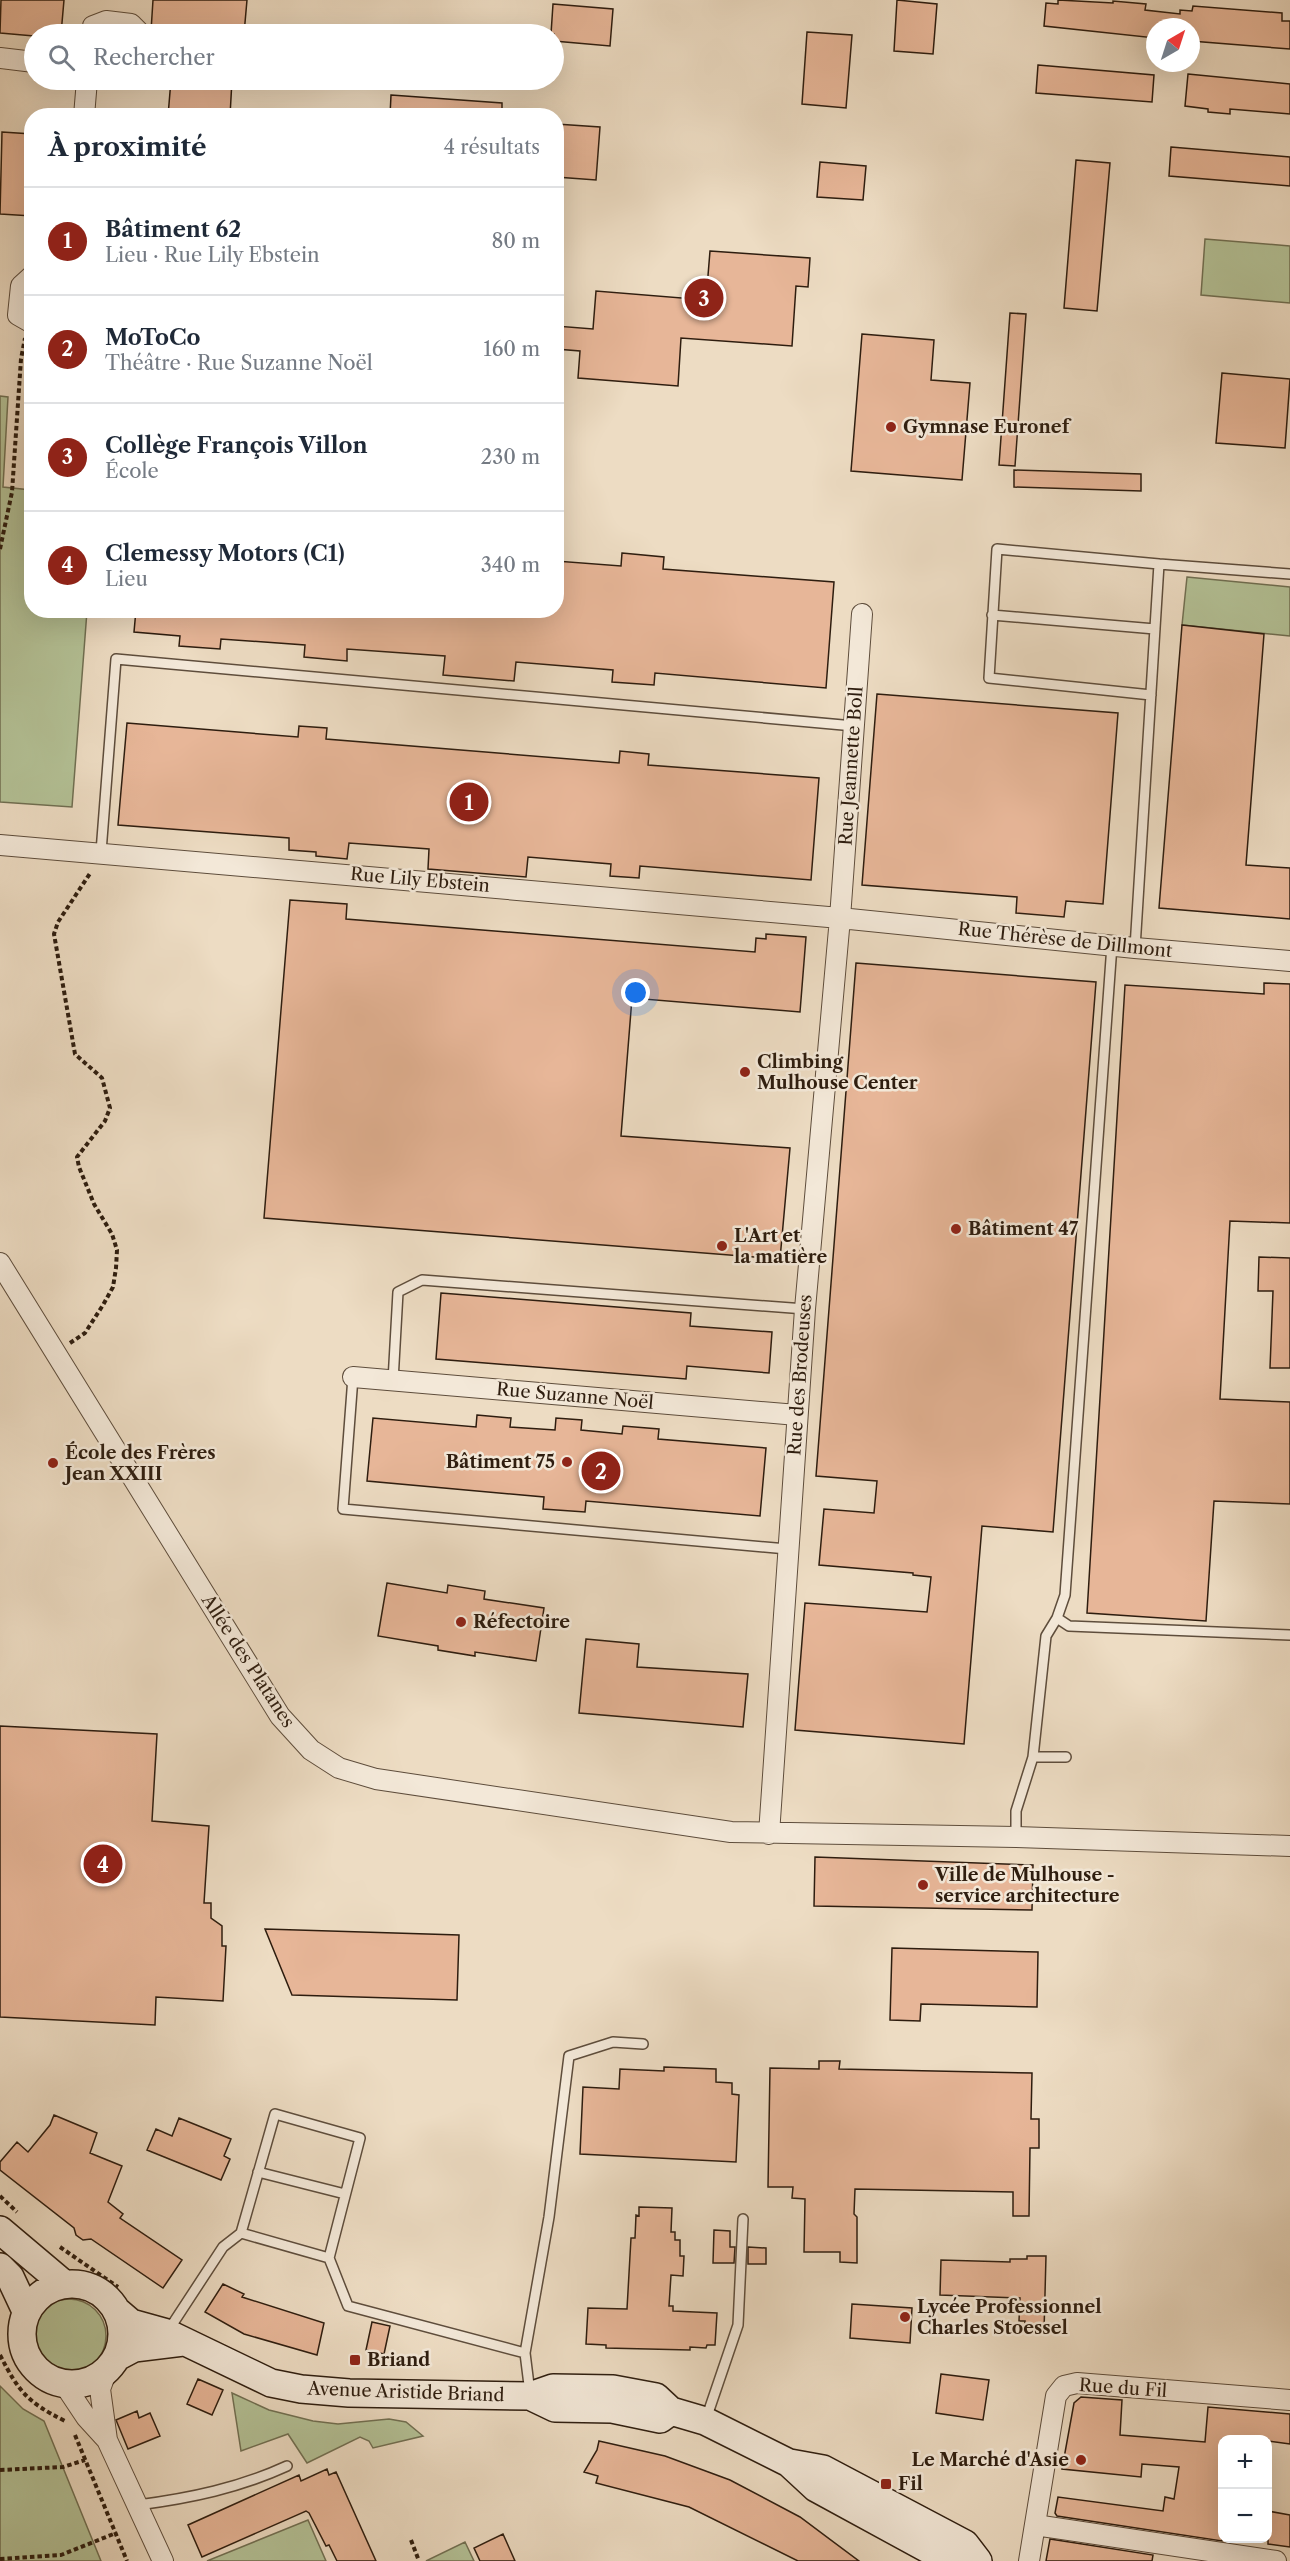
<!DOCTYPE html>
<html lang="fr">
<meta charset="utf-8">
<style>
:root{--surface:#fff;--page:#f6f6f7;--text:#1f2937;--muted:#747a83;--line:#e0e1e3;--accent:#8f2418}
body{margin:0;font-family:"Libre Caslon Text",serif;background:var(--page);color:var(--text)}
.controls{position:absolute;right:18px;bottom:18px;display:grid;overflow:hidden;border-radius:12px;box-shadow:0 6px 24px #0002}
.controls button{width:54px;height:54px;display:grid;place-items:center;padding:0;border:0;border-bottom:2px solid var(--line);background:var(--surface);color:var(--text);font:30px sans-serif}
.compass{position:absolute;left:1146px;top:18px;width:54px;height:54px;border-radius:50%;background:var(--surface);box-shadow:0 6px 24px #0002;rotate:39deg}
.you{position:absolute;left:636px;top:993px;width:21px;height:21px;margin:-15px;border:4px solid #fff;border-radius:50%;background:#1a73e8;box-shadow:0 0 0 9px #1a73e833}
.badge{display:grid;place-items:center;width:39px;height:39px;border-radius:50%;background:var(--accent);color:#fff;font-size:20px;font-weight:700}
.pin{position:absolute;translate:-50% -50%;border:3px solid #fff;box-shadow:0 2px 6px #0006}
.list{margin:0;padding:0;list-style:none}
h2{display:flex;justify-content:space-between;align-items:center;height:78px;margin:0;padding:0 24px;font-size:26px}
h2 small{font-size:20px;font-weight:400;color:var(--muted)}
.list li{display:grid;grid-template-columns:39px 1fr auto;gap:18px;align-items:center;box-sizing:border-box;height:108px;padding:0 24px;border-top:2px solid var(--line)}
.list b{display:block;font-size:22px;white-space:nowrap}
.list p{margin:0;font-size:20px;white-space:nowrap;color:var(--muted)}
.list em{font-size:20px;font-style:normal;color:var(--muted)}
.icon{flex:none;width:33px;height:33px;fill:none;stroke:currentColor;stroke-width:2;stroke-linecap:round;stroke-linejoin:round}
.map{position:relative;flex:none;width:1290px;height:2561px;overflow:hidden}
.search{position:absolute;background:var(--surface);box-shadow:0 6px 24px #0002;left:24px;top:24px;width:540px;height:66px;display:flex;align-items:center;gap:15px;box-sizing:border-box;padding:0 21px;border-radius:33px;color:var(--muted);font-size:22px}
.panel{position:absolute;background:var(--surface);box-shadow:0 6px 24px #0002;left:24px;top:108px;width:540px;height:510px;border-radius:24px}
.map>svg:first-child{display:block}
</style>
<div class="map">
<svg width="1290" height="2561" viewBox="0 0 1290 2561">
<rect width="100%" height="100%" fill="#eddcc3"/>
<filter id="stains"><feTurbulence type="fractalNoise" baseFrequency=".00333" numOctaves="4"/><feColorMatrix values="0 0 0 0 .2 0 0 0 0 .09 0 0 0 0 .02 0 0 0 .5 -.17"/></filter>
<radialGradient id="worn" r=".72"><stop offset=".6" stop-color="#630" stop-opacity="0"/><stop offset="1" stop-color="#630" stop-opacity=".3"/></radialGradient>
<!-- green -->
<path fill="#b4c297" stroke="#717053" stroke-width="1.5" d="M1205 239 1290 246V303L1201 295Z
M0 396 8 397 3 487 31 490 32 610 87 611 72 807 0 802Z
M1187 577 1290 587V636L1182 625Z
M32 2336a37 37 0 1 1 74 0a37 37 0 1 1-74 0Z
M0 2386 23 2409 44 2421 101 2561H0Z
M232 2393 269 2410 313 2421 338 2424 389 2419 406 2422 423 2436 373 2448 369 2441 360 2437 307 2463 288 2434 241 2451Z
M308 2520 326 2561H207Z
M465 2542 474 2561H426Z"/>
<!-- building -->
<path fill="#e7b698" stroke="#2e1d0f" stroke-width="1.5" d="M1 0H64L61 34 34 36 0 33Z
M153 0H247L244 34H192L151 31Z
M897 0 937 4 933 54 894 51Z
M1058 0 1113 3V1L1146 4 1145 10 1180 14V10L1192 11 1193 6 1282 13V21H1290V49L1191 41V27H1155V38L1044 26 1046 3 1058 4Z
M553 4 613 9 610 46 554 41V34H551Z
M807 32 852 35 846 108 802 104Z
M1038 65 1154 75 1152 102 1036 93Z
M1188 74 1290 84V114L1230 109V114L1208 112V109L1185 106Z
M171 80H232L230 116H168Z
M391 95 502 103V116H390Z
M556 124 600 127 596 180 556 177Z
M2 132 32 134V216L0 214Z
M1171 147 1290 157V186L1169 176Z
M1076 160 1110 163 1097 311 1064 308Z
M820 162 866 166 863 200 817 197Z
M710 251 810 258 808 287 796 286 792 346 681 338 678 386 578 378 580 351 556 349V326L593 329 596 291 706 300Z
M1010 313 1026 314 1015 466 999 465Z
M862 334 934 340 931 380 970 383 962 480 851 471Z
M1222 373 1290 379 1285 448 1216 443Z
M1014 470 1141 474V491L1014 487Z
M622 553 664 557 663 569 834 582 826 688 655 673 654 685 612 682 613 670 516 662 514 681 443 675 445 656 347 649V661L304 657 305 645 221 639 220 649 179 646 180 636 134 632 136 610H556V561L621 566Z
M1182 625 1264 634 1246 865 1290 868V919L1159 908Z
M877 694 1118 713 1103 904 1066 901 1064 917 1016 913 1017 897 862 885Z
M127 723 298 737 299 726 327 728 326 739 619 763 620 751 649 754 648 765 819 778 811 880 640 866 639 878 610 876 611 864 528 857 526 877 428 869 429 849 349 843 347 859 316 856V852L289 850V838L118 825Z
M290 900 347 904 346 919 755 952 756 938 766 939V934L806 937 800 1012 632 998 621 1136 790 1148 780 1259 264 1218Z
M856 963 1096 982 1053 1532 982 1526 964 1744 795 1730 805 1603 927 1612 931 1577 913 1575V1573L819 1565 824 1509 874 1513 877 1481 816 1476Z
M1264 983 1290 984V1223L1230 1221 1220 1399 1290 1402V1504L1214 1501 1206 1621 1087 1613 1125 985 1264 994Z
M1259 1257 1290 1258V1368H1270L1273 1291H1258Z
M441 1293 691 1313 690 1326 772 1332 769 1373 687 1366 686 1379 436 1359Z
M477 1415 511 1418 510 1427 555 1430 556 1418 582 1420 581 1430 622 1434 623 1426 659 1429 658 1439 766 1448 760 1516 586 1501 585 1512 543 1509 544 1497 367 1481 373 1418 476 1427Z
M387 1583 447 1593 448 1585 485 1591 484 1599 544 1608 536 1661 475 1652V1656L438 1650V1646L378 1636Z
M586 1639 639 1644 637 1667 748 1674 743 1727 579 1713Z
M0 1726 157 1734 152 1821 209 1826 204 1903H211V1918L222 1926V1946H226L223 2001 156 1997 155 2025 0 2017Z
M815 1857 1033 1865 1032 1910 814 1906Z
M265 1929 459 1935 457 2000 292 1995Z
M892 1948 1038 1952 1037 2007 921 2004 920 2021 890 2020Z
M819 2061H840L839 2069 1032 2073 1031 2119H1039V2148H1030L1029 2216H1013V2192L855 2189 854 2214 857 2217V2263L840 2262V2252H804L805 2199 792 2198 793 2187H768L770 2068 819 2069Z
M664 2067 716 2069V2082L732 2083V2094L739 2095 736 2162 580 2154 583 2087 619 2089 620 2069 664 2071Z
M54 2115 97 2133 90 2153 122 2166 108 2202 123 2214 120 2218 182 2260 163 2288 91 2239 83 2240 76 2235 74 2228 0 2170V2162L17 2142 28 2152 50 2125Z
M179 2118 231 2139 224 2156 230 2159 221 2180 147 2150 156 2129 172 2136Z
M639 2207 672 2208 671 2232H675V2240H680V2256H684L683 2276 671 2275 669 2306H673V2311L717 2313 715 2345H707L706 2348 690 2347V2350L606 2348V2345L586 2344 588 2308 627 2309 631 2238H635L636 2215 639 2216Z
M714 2230 730 2231V2247H735L734 2263H713Z
M748 2247 766 2248V2264H748Z
M1027 2256H1046L1044 2332 1024 2331 1025 2321H1019L1020 2298 940 2295 941 2260 1010 2262V2259H1027Z
M223 2284 244 2294 242 2297 324 2323 317 2355 244 2334 205 2312Z
M852 2304 912 2308 910 2343 850 2338Z
M372 2322 390 2326 384 2354 366 2350Z
M941 2374 989 2380 983 2420 936 2413Z
M198 2379 223 2390 212 2415 187 2404Z
M1081 2397 1122 2400 1120 2435 1157 2438 1205 2442 1208 2407 1290 2414V2444L1268 2441V2439H1222V2541L1057 2516 1055 2513 1058 2497 1163 2511 1165 2497 1174 2499 1179 2467 1142 2464 1141 2477 1062 2469 1074 2403Z
M137 2411 139 2418 150 2413 160 2436 128 2449 116 2420Z
M599 2441 665 2456 730 2480 800 2517 859 2561H798L689 2507 596 2483 598 2476 584 2472 597 2450Z
M327 2469 329 2475 336 2472 376 2561H337L329 2545 326 2546 309 2513 306 2511 202 2557 188 2525 299 2475 301 2481Z
M1268 2511 1290 2515V2547L1268 2544Z
M503 2534 515 2561H480L474 2548Z
M1050 2539 1153 2555 1152 2561H1046Z"/>
<g fill="none" stroke-linecap="round" stroke-linejoin="round">
<!-- lane casing -->
<g stroke="#5e4d3c" stroke-width="12">
<path id="lane" d="M992 615 1155 629
M1151 695 989 678 997 549 1159 564
M101 852 116 659 854 726
M1135 948 1159 564 1290 574
M353 1377 343 1509 787 1549
M393 1381 398 1292 422 1280 805 1309
M1057 1618 1069 1626 1290 1635
M1033 1757H1066
M1016 1837V1811L1033 1757 1046 1636 1057 1618 1065 1595 1112 945
M275 2114 360 2138 329 2258 241 2233Z
M258 2172 345 2194
M329 2258 348 2306 525 2353 530 2393
M168 2331 223 2247 241 2233
M525 2353 549 2217 569 2056 613 2042 643 2044
M706 2419 738 2325 743 2219
M138 2505C191 2498 239 2488 287 2466"/>
</g>
<!-- street casing -->
<g stroke="#5e4d3c" stroke-width="22">
<path id="street" d="M92 34 93 26 106 21 131 24 138 31V34
M0 58 34 62
M84 116 87 80
M32 276 21 286 18 315 32 323
M0 845 840 918 1135 948 1290 961
M0 1263 280 1716 311 1750 339 1768 376 1779 731 1832 1016 1837 1290 1846
M353 1377 797 1415
M769 1834 805 1309 840 918 862 614
M64 2384 86 2417 107 2440 163 2561
M107 2440 100 2389 107 2370
M1035 2525 1276 2561
M1029 2561 1056 2396 1064 2386 1077 2383 1290 2400"/>
</g>
<!-- secondary casing -->
<g stroke="#2e1d0f" stroke-width="30">
<path id="secondary" d="M0 2230 64 2284
M0 2267 10 2277 26 2311
M22 2334a50 50 0 1 1 100 0a50 50 0 1 1-100 0Z
M117 2311 131 2323 167 2333 271 2383 301 2389 349 2393 530 2396 553 2388 613 2389 656 2397 671 2411 705 2421 789 2463 816 2488 950 2561
M117 2357 134 2348 183 2342
M530 2396 555 2408 612 2409 660 2419 671 2411
M790 2463 823 2469 965 2544 978 2561"/>
</g>
<!-- path -->
<path stroke="#2e1d0f" stroke-width="4" stroke-dasharray="4.5 3" stroke-linecap="butt" d="M0 549 12 492 21 359 25 338
M70 1343 85 1333 103 1305 113 1287 116 1268 117 1250 112 1234 94 1204 79 1167 77 1157 105 1121 110 1108 102 1078 75 1054 54 934 58 922 91 872
M0 2196 17 2212
M60 2247 118 2287
M0 2355C19 2392 27 2402 65 2421
M75 2435 127 2561
M0 2470 63 2467 85 2460
M411 2540 419 2561
M0 2559 61 2555 116 2533"/>
<!-- lane -->
<use href="#lane" stroke="#f3e8d8" stroke-width="9"/>
<!-- street -->
<use href="#street" stroke="#f3e8d8" stroke-width="20"/>
<!-- secondary -->
<use href="#secondary" stroke="#f3e8d8" stroke-width="27"/>
</g>
<!-- markers -->
<g fill="#8f2418" stroke="#f3e8d8" stroke-width="2">
<circle cx="891" cy="427" r="6"/>
<circle cx="745" cy="1072" r="6"/>
<circle cx="956" cy="1229" r="6"/>
<circle cx="722" cy="1246" r="6"/>
<circle cx="567" cy="1462" r="6"/>
<circle cx="53" cy="1463" r="6"/>
<circle cx="461" cy="1622" r="6"/>
<circle cx="923" cy="1885" r="6"/>
<circle cx="905" cy="2317" r="6"/>
<rect x="349" y="2354" width="12" height="12" rx="3"/>
<circle cx="1081" cy="2460" r="6"/>
<rect x="880" y="2478" width="12" height="12" rx="3"/>
</g>
<g text-anchor="middle" stroke-width="5" stroke-linejoin="round" paint-order="stroke">
<!-- poi labels -->
<g font-size="18" font-weight="bold" fill="#2e1d0f" stroke="#f3e8d8" text-anchor="start">
<text x="903" y="433">Gymnase Euronef</text>
<text x="757" y="1068">Climbing<tspan x="757" dy="21">Mulhouse Center</tspan></text>
<text x="968" y="1235">Bâtiment 47</text>
<text x="734" y="1242">L'Art et<tspan x="734" dy="21">la matière</tspan></text>
<text x="65" y="1459">École des Frères<tspan x="65" dy="21">Jean XXIII</tspan></text>
<text x="555" y="1468" text-anchor="end">Bâtiment 75</text>
<text x="473" y="1628">Réfectoire</text>
<text x="935" y="1881">Ville de Mulhouse -<tspan x="935" dy="21">service architecture</tspan></text>
<text x="917" y="2313">Lycée Professionnel<tspan x="917" dy="21">Charles Stoessel</tspan></text>
<text x="367" y="2366">Briand</text>
<text x="1069" y="2466" text-anchor="end">Le Marché d'Asie</text>
<text x="898" y="2490">Fil</text>
</g>
<!-- street labels -->
<g font-size="18" fill="#2e1d0f" stroke="#f3e8d8">
<text transform="translate(851 766) rotate(-86)" y="6">Rue Jeannette Boll</text>
<text transform="translate(420 880) rotate(5)" y="6">Rue Lily Ebstein</text>
<text transform="translate(1065 940) rotate(6)" y="6">Rue Thérèse de Dillmont</text>
<text transform="translate(800 1375) rotate(-86)" y="6">Rue des Brodeuses</text>
<text transform="translate(575 1396) rotate(5)" y="6">Rue Suzanne Noël</text>
<text transform="translate(248 1661) rotate(57)" y="6">Allée des Platanes</text>
<text transform="translate(1123 2388) rotate(4)" y="6">Rue du Fil</text>
<text transform="translate(406 2392) rotate(2)" y="6">Avenue Aristide Briand</text>
</g>
</g>
<rect width="100%" height="100%" filter="url(#stains)"/>
<rect width="100%" height="100%" fill="url(#worn)"/>
</svg>
<div class="controls">
<button>+</button>
<button>−</button>
</div>
<svg class="compass" viewBox="-18 -18 36 36"><path d="M0-13l5 13h-10z" fill="#e53935"/><path d="M0 13l5-13h-10z" fill="#747a83"/></svg>
<div class="you"></div>
<div class="pin badge" style="left:469px;top:802px">1</div>
<div class="pin badge" style="left:601px;top:1471px">2</div>
<div class="pin badge" style="left:704px;top:298px">3</div>
<div class="pin badge" style="left:103px;top:1864px">4</div>
<div class="search"><svg class="icon" aria-label="search" viewBox="0 0 24 24"><circle cx="10" cy="10" r="6"/><path d="M15 15l6 6"/></svg>Rechercher</div>
<section class="panel">
<h2>À proximité<small>4 résultats</small></h2>
<ul class="list">
<li><span class="badge">1</span><div><b>Bâtiment 62</b><p>Lieu · Rue Lily Ebstein</p></div><em>80 m</em></li>
<li><span class="badge">2</span><div><b>MoToCo</b><p>Théâtre · Rue Suzanne Noël</p></div><em>160 m</em></li>
<li><span class="badge">3</span><div><b>Collège François Villon</b><p>École</p></div><em>230 m</em></li>
<li><span class="badge">4</span><div><b>Clemessy Motors (C1)</b><p>Lieu</p></div><em>340 m</em></li>
</ul>
</section>
</div>
